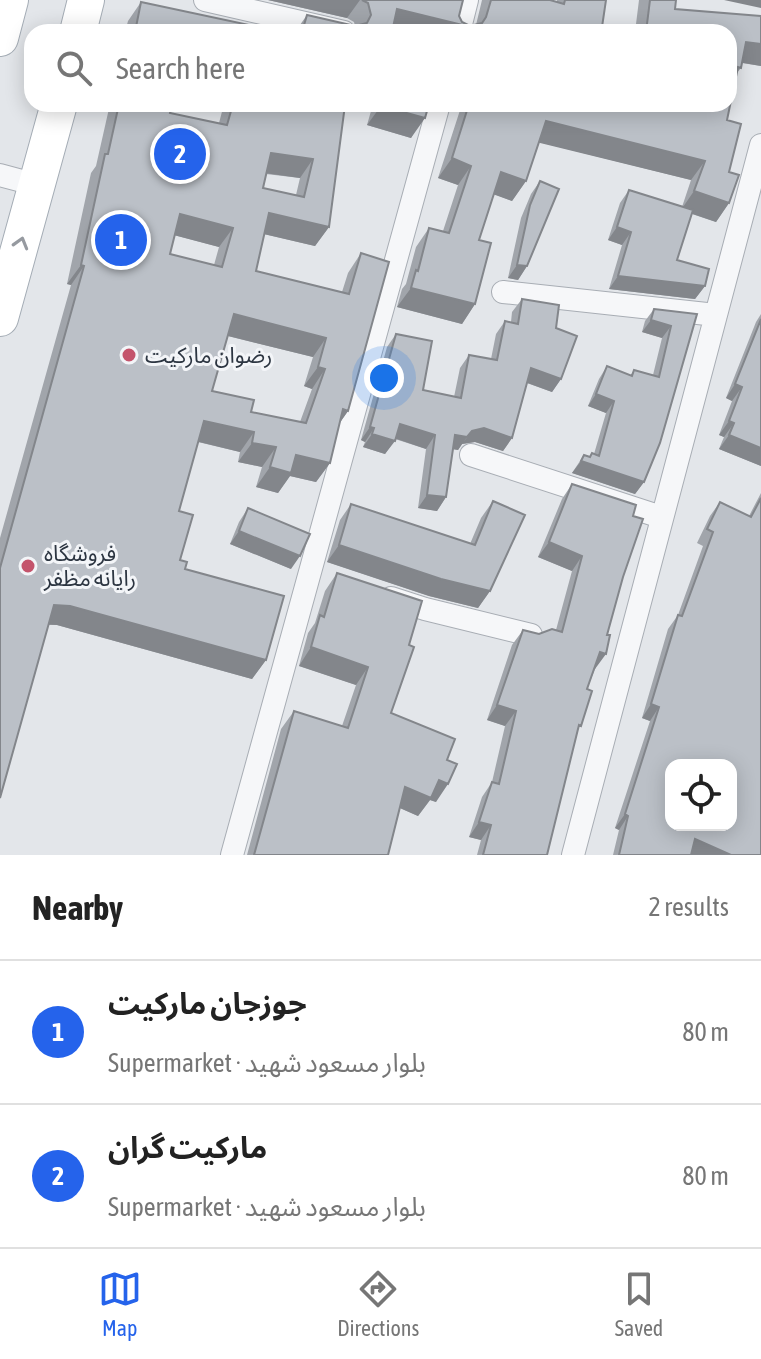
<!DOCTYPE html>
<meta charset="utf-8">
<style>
:root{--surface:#fff;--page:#f6f6f6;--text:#222;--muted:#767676;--line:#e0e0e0;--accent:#2563eb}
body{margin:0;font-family:"Asap Condensed","Noto Sans Arabic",sans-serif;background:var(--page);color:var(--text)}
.controls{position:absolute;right:24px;bottom:24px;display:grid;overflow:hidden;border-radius:16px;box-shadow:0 4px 20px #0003}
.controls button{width:72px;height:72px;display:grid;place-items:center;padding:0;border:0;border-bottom:2px solid var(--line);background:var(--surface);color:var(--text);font:40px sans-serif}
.you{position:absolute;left:384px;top:378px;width:28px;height:28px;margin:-20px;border:6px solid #fff;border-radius:50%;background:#1a73e8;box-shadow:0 0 0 12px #1a73e833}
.badge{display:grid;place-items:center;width:52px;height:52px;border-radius:50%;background:var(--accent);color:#fff;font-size:26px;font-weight:700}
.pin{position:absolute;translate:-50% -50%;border:4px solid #fff;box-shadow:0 2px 8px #0006}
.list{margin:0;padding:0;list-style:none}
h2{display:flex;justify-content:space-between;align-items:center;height:104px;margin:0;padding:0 32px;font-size:34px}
h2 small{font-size:26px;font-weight:400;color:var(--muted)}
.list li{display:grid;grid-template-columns:52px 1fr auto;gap:24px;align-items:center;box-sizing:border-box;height:144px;padding:0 32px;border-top:2px solid var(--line)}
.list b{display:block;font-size:30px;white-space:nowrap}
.list p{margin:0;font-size:26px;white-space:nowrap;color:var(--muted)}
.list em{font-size:26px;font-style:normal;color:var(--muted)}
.icon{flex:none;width:44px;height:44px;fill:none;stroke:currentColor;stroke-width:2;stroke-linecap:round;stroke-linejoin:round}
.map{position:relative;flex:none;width:761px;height:855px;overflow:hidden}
.search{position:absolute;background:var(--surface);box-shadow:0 4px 20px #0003;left:24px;right:24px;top:24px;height:88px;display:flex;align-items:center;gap:20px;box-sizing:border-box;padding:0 28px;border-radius:24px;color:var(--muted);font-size:30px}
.sheet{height:392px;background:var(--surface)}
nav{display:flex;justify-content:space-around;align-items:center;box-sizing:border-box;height:112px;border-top:2px solid var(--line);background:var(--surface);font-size:22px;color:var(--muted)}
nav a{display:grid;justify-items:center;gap:4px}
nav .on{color:var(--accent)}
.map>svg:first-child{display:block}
</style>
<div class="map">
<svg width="761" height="855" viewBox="0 0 761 855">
<rect width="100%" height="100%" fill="#e3e6ea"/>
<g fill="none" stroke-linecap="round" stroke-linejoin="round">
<!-- street casing -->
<g stroke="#a8adb4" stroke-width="24">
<path id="street" d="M205 0 344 32
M459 32 467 0
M0 175 37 185
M503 292 716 315
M471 455 661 517
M391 598 425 609 531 635
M232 855 439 104
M573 855 761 145"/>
</g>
<!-- primary casing -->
<g stroke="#a4acb5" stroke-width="38">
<path id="primary" d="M78 32 86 0
M0 38 10 0
M0 318 59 104"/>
</g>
<!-- street -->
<use href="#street" stroke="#f6f7f9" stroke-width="22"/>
<!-- primary -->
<use href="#primary" stroke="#fff" stroke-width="36"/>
</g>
<!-- wall -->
<path fill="#a1a5ab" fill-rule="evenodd" d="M268 0H463L459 16 462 22 470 26 476 25 482 0H550L557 2V0H606L602 27 624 32H400L393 30 392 32H295L307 15 355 26 354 22 347 18Z
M639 0H676L675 9 761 16V66L742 63 741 68 736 74 727 120 741 124 729 172 739 175 729 203 716 222 692 214 677 260 709 269 705 286 695 299 609 289 622 245 608 240 620 203 629 190 682 207 691 180 539 142 526 181 512 201 494 194 479 240 491 243 475 304 462 324 397 307 402 289 406 284 416 247 429 228 443 231 458 185 438 178 462 104H729V32H635Z
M141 2 282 32H125L128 21Z
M110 104H172L170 113 219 123 224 104H341L329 227 315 246 264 234 256 271 342 292 348 273 361 253 348 411 339 424 330 463 316 482 290 476 278 493 256 487 262 467 238 462 240 452 198 442 179 511 180 560 185 569 266 660 252 679 57 625H48L0 798V538L71 285 67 284 91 173 96 166ZM266 174 300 178 296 195 263 188ZM174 235 219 247 214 265 170 254ZM228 336 313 357 304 386 312 389 300 422 251 412 212 391Z
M373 104H429L411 138 367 125Z
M540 181 527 266 518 280 508 278 521 218 531 194Z
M522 299 556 328 561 379 552 392 527 383 512 438 503 451 475 442 462 444 458 450 453 449 446 497 437 511 418 508 426 449 395 439 385 454 363 447 365 442 361 440 387 347 396 334 423 390 454 397 460 368 469 355 491 359 496 334 505 321 511 322 512 312Z
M654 309 697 314 644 482 635 494 572 473 584 455 589 457 592 453 594 454 606 413 588 406 599 379 607 366 630 376 634 370 653 375 662 338 642 332 645 321Z
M761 314V466L719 449 724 437 719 435 732 401 726 398 756 322Z
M572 484 633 516 623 577 595 669 587 689 547 855H477L481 840 469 837 482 797 492 782 505 726 487 720 512 645 523 630 539 634 556 630 572 571 538 557 562 499Z
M761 493V855H613L619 830 615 828 650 721 642 718 668 629 678 615 703 546 697 543 710 516 720 502 749 516Z
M493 501 490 591 478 608 429 596 327 562 340 520 351 504 470 544 481 518Z
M248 508 291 569 230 544 239 522Z
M337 573 391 713 447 760 436 802 430 800 418 816 400 808 388 855H247L281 729 294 711 342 726 356 685 299 666 308 633 315 623 325 591Z"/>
<!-- shaded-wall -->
<path fill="#83868b" d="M268 0H360L347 18Z
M724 0H761V8Z
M397 9 479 29 477 32H399L384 28Z
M746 42 761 44V66L732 61Z
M381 106 425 118 411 138 367 125Z
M546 121 705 161 691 180 532 141Z
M271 153 313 159 300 178 257 172Z
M452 158 471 166 458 185 438 178Z
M501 172 526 181 512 201 487 192Z
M694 191 729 203 716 222 681 210Z
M269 213 329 227 315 246 255 232Z
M180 214 233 228 219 247 166 233Z
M617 227 631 232 622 245 608 240Z
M81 265 84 266 71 285 67 284Z
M517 265 527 266 518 280 508 278Z
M618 276 705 286 695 299 609 289Z
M411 288 475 304 462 324 397 307Z
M234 314 326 338 313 357 220 334Z
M651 320 671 326 662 338 642 332Z
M318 367 325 369 312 389 304 386Z
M531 368 561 379 552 392 522 381Z
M735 384 742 387 732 401 726 398Z
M596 394 614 401 606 413 588 406Z
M343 409 348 411 334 431Z
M204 421 254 432 240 452 191 440Z
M729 421 734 423 724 437 719 435Z
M400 424 435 435 426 449 391 437Z
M370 427 374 428 365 442 361 440Z
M484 428 512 438 503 451 475 442 462 444 472 431Z
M372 434 395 441 385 454 363 447Z
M455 435 467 437 458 450 446 448Z
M729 435 761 448V466L719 449Z
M252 443 276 447 262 467 238 462Z
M296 455 330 463 316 482 290 476 278 493 256 487 270 467Z
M581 461 644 482 635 494 572 473Z
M427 495 446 497 437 511 418 508Z
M239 531 300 556 291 569 230 544Z
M549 542 582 556 572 571 538 557Z
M339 545 490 591 478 608 429 596 327 562Z
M54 605 70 606 266 660 252 679 57 625 40 624Z
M311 647 368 667 356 685 299 666Z
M600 652 606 654 595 669 590 667Z
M651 704 659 707 650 721 642 718Z
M497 705 516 711 505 726 487 720Z
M439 780 448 784 436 802 430 800 418 816 393 805 405 787Z
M625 814 628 816 619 830 615 828Z
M479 822 491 825 481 840 469 837Z
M695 839 731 855H689Z"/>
<!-- building -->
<path fill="#bbc0c7" stroke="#83868b" stroke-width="2" fill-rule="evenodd" d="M362 0H463L459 16 462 22 470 26 482 23 486 17 491 0H550L564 4 565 0H606L602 27 624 32H479V29L397 9 392 32H302L307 15 355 26 367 23 371 15 368 3Z
M650 0H676L675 9 761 16V44L746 42 741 68 738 67 727 120 741 124 729 172 739 175 729 203 694 191 705 161 546 121 526 181 501 172 479 240 491 243 475 304 411 288 416 270 418 271 429 228 449 233 471 166 452 158 469 104H729V32H646Z
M141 2 282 32H135Z
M119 104H172L170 113 227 125 233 104 345 105 329 227 269 213 256 271 349 294 361 253 389 262 348 411 343 409 330 463 296 455 291 473 270 467 276 447 252 443 254 432 204 421 179 511 193 515 180 560 187 562 185 569 284 596 266 660 70 606 54 605 0 798V568L84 266 81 265 105 154H108ZM271 153 313 159 304 197 263 188ZM180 214 233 228 222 267 170 254ZM234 314 326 338 318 367 325 369 306 423 251 412 254 400 212 391Z
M381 104H429L425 118 381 106Z
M540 181 559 189 527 266 517 265 530 205Z
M629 190 693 210 677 260 709 269 705 286 618 276 631 232 617 227Z
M522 299 559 305 556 328 577 336 561 379 531 368 512 438 484 428 472 431 467 437 455 435 446 497 427 495 435 435 400 424 395 441 372 434 374 428 370 427 396 334 432 341 423 390 461 398 469 355 497 360 505 321 518 324Z
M654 309 697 314 660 443 644 482 581 461 584 455 590 457 592 453 599 456 614 401 596 394 607 366 632 376 634 370 659 377 671 326 651 320Z
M761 319V448L729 435 734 423 729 421 742 387 735 384Z
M572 484 636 505 633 516 643 519 623 577 607 635H610L606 654 600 652 587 689 592 691 581 726 579 725 547 855H483L491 825 479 822 492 782 499 784 516 711 497 705 523 630 539 634 552 629 562 632 582 556 549 542Z
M761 498V855H731L695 839 691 855H619L628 816 625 814 659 707 651 704 678 615 682 616 713 532 707 529 720 502 751 517ZM671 765H731V825H671Z
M493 501 525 515 490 591 441 579 339 545 351 504 475 545Z
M248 508 310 534 300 556 239 531Z
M337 573 422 601 409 645 414 647 391 713 455 739 447 760 457 764 448 784 439 780 431 798 405 787 388 855H254L294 711 348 728 368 667 311 647 320 615 324 617Z"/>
<!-- one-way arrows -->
<defs><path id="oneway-chevron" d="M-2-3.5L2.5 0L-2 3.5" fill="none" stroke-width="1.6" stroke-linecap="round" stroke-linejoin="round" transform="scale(2)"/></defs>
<use stroke="#969aa0" href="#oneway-chevron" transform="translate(21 243) rotate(-74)"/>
<!-- markers -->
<g fill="#c4546c" stroke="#f3f5f8" stroke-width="3">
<circle cx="129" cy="355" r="8"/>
<circle cx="28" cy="566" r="8"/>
</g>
<g text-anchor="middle" stroke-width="6" stroke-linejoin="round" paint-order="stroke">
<!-- poi labels -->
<g font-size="22" fill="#2c3541" stroke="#f3f5f8" text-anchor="start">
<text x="145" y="363">رضوان مارکیت</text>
<text x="44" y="561">فروشگاه<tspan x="44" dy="25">رایانه مظفر</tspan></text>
</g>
</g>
</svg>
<div class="controls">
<button><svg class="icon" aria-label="locate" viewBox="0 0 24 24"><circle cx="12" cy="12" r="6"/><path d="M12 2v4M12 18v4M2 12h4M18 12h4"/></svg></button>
</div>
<div class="you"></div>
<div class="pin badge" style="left:121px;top:240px">1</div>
<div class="pin badge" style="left:180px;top:154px">2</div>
<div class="search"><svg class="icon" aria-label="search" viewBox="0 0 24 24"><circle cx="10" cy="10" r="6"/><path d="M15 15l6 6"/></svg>Search here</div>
</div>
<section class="sheet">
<h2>Nearby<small>2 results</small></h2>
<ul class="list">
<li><span class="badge">1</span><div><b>جوزجان مارکیت</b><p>Supermarket · بلوار مسعود شهید</p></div><em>80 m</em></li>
<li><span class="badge">2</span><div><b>مارکیت گران</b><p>Supermarket · بلوار مسعود شهید</p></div><em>80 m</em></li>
</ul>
</section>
<nav>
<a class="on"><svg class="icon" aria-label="map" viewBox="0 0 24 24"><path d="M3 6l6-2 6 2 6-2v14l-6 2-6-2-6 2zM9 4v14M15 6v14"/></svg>Map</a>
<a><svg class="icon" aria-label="directions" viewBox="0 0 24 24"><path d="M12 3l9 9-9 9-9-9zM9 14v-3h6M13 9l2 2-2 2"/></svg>Directions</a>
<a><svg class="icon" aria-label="saved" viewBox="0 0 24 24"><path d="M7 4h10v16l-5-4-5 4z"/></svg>Saved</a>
</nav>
